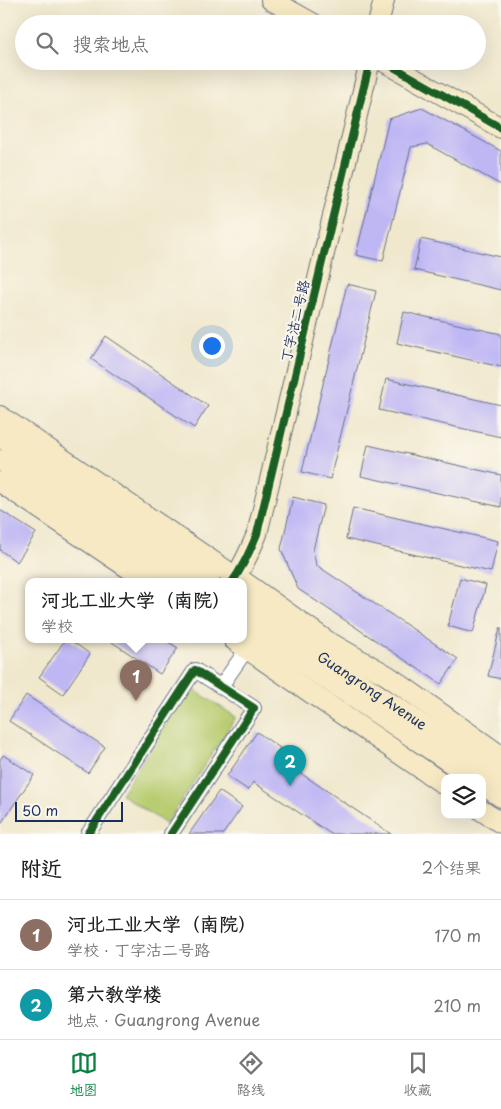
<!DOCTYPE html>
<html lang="zh">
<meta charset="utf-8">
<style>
:root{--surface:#fff;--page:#f2f2f2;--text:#202124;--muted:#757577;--line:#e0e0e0;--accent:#0b8043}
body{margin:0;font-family:"Playpen Sans","LXGW WenKai TC",sans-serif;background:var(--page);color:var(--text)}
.controls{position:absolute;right:15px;bottom:15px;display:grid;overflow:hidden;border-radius:10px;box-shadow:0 5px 20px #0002}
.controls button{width:45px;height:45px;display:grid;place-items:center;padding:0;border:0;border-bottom:1px solid var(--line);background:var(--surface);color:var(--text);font:25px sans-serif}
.scale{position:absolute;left:15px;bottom:12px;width:108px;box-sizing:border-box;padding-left:5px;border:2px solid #1b2f5e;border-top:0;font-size:14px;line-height:18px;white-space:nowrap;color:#1b2f5e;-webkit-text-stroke:4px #fbf7ec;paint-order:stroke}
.you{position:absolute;left:211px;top:345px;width:18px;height:18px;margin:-12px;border:4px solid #fff;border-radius:50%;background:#1a73e8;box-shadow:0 0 0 8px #1a73e833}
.badge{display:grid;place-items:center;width:32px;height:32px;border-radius:50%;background:var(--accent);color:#fff;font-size:16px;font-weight:700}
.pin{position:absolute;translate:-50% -41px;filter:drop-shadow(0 1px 2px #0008)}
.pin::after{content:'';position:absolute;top:26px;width:18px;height:15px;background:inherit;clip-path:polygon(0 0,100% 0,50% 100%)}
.popup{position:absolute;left:25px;top:578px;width:222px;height:65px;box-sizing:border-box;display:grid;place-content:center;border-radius:10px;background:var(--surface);filter:drop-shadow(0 1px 4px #0005);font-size:16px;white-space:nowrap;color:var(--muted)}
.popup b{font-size:19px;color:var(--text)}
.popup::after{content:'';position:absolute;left:50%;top:100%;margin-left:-10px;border:10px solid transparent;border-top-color:var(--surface)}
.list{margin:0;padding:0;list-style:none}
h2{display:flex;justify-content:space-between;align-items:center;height:65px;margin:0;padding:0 20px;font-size:21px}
h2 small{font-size:16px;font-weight:400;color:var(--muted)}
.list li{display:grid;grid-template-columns:32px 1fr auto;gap:15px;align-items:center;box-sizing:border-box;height:70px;padding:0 20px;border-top:1px solid var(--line)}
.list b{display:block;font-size:19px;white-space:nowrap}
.list p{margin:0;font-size:16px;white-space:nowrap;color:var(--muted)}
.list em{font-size:16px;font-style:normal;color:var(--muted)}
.icon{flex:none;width:28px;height:28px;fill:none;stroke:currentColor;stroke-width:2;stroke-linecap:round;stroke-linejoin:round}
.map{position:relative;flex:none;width:501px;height:834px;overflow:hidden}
.search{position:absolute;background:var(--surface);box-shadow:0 5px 20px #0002;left:15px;right:15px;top:15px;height:55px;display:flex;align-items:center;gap:12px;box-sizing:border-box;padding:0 18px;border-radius:28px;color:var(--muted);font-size:19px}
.sheet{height:205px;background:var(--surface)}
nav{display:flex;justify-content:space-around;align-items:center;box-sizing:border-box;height:70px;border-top:1px solid var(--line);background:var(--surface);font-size:14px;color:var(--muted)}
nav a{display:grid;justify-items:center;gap:2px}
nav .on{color:var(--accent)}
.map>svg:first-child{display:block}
</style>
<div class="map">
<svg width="501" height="834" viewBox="0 0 501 834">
<rect width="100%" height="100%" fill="#fbf7ec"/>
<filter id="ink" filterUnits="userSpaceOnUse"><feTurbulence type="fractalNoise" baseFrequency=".02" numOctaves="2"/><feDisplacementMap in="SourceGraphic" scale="10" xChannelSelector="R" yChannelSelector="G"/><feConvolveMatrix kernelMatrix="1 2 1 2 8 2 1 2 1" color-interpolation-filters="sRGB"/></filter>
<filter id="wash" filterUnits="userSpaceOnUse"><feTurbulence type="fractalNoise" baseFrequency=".0096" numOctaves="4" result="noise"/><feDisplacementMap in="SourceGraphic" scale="20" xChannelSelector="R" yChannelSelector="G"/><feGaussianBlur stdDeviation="1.12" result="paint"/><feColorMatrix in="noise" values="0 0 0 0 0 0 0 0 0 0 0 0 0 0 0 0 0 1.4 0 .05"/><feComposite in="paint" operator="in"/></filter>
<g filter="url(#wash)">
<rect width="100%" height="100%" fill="#f0e8cd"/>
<!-- green -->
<path fill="#b8cc70" stroke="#6a7e67" d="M190 687 236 717 166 824 121 794Z"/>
<g id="blocks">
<!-- building -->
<path fill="#bfb7f4" d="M422 108 501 151V185L427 144 411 147 383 261 356 255 389 119Z
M421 239 501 257V290L414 270Z
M347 284 376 291 330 479 302 472Z
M404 312 501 334V367L397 343Z
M106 336 208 406 194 428 91 359Z
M386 379 501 405V437L379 410Z
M368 445 501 475V507L361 476Z
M293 497 324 505 313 550 316 565 458 659 441 684 298 589 281 549Z
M353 508 498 541 491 572 346 539Z
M0 510 36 533 17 562 0 550Z
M460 578 486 585 473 633 448 626Z
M500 628H501V679L488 676Z
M65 640H70L90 654 63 694 39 677Z
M109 640H165L178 648 160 674Z
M26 695 105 747 88 773 9 721Z
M257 732 280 748 275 756 391 834H331L253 782 248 790 227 776Z
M3 755 34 775 0 825V760Z
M219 791 242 807 223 834H189Z"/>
</g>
</g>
<g filter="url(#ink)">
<use href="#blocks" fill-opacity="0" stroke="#667085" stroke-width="1"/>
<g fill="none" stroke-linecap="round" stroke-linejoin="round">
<!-- street casing -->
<g stroke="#667085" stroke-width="16">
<path id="street" d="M221 686 247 649
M88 834 195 670 254 708 171 834"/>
</g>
<!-- secondary casing -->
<g stroke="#667085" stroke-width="22">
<g id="secondary">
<path d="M271 0 314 24"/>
<path d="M378 24 384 0"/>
<path d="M383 61 501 128"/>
<path d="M0 416 243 582"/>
<path d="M0 437 210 582"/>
<path d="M0 460 182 582"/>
<path d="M0 482 149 582"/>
<path d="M232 582C243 567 250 551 257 534L370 61"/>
<path d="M244 582 327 641 388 676 501 756"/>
<path id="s1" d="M244 605 501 777"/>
<path d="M244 624 473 778"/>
<path d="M234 640 445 785"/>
<path d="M482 784 501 797"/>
<path d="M482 811 501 823"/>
</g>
</g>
<!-- street -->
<use href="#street" stroke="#fff" stroke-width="14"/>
<!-- secondary -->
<use href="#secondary" stroke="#f6e9c3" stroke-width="20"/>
<!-- cycleway casing -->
<g stroke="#fbf7ec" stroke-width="11">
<path id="cycleway" d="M383 61 501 128
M232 582C243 567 250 551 257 534L370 61
M88 834 195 670 254 708 171 834"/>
</g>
<!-- cycleway -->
<use href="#cycleway" stroke="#1b5e20" stroke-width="8"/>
</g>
</g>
<g text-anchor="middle" stroke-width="4" stroke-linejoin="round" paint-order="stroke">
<!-- street labels -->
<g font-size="14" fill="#1b2f5e" stroke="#fbf7ec">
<text transform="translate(295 321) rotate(-77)" y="5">丁字沽二号路</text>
<text dy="5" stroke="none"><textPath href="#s1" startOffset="154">Guangrong Avenue</textPath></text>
</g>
</g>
</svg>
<div class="controls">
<button><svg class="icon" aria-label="layers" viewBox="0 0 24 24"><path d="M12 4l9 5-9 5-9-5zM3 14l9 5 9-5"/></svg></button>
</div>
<div class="scale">50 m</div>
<div class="you"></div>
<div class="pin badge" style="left:136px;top:701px;background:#8d6e63">1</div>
<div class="popup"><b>河北工业大学（南院）</b>学校</div>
<div class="pin badge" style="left:290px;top:786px;background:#0f9aa8">2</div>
<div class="search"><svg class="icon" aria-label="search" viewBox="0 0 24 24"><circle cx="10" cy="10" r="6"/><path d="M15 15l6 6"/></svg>搜索地点</div>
</div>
<section class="sheet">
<h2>附近<small>2个结果</small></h2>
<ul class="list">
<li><span class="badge" style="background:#8d6e63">1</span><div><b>河北工业大学（南院）</b><p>学校 · 丁字沽二号路</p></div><em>170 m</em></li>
<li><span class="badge" style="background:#0f9aa8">2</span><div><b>第六教学楼</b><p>地点 · Guangrong Avenue</p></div><em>210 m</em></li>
</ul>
</section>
<nav>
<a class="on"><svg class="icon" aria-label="map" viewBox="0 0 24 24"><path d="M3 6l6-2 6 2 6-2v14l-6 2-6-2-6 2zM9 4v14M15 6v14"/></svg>地图</a>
<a><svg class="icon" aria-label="directions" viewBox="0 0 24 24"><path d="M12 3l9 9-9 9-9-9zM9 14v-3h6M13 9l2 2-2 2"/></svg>路线</a>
<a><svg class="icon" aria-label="saved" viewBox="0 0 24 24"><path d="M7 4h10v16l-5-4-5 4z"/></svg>收藏</a>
</nav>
